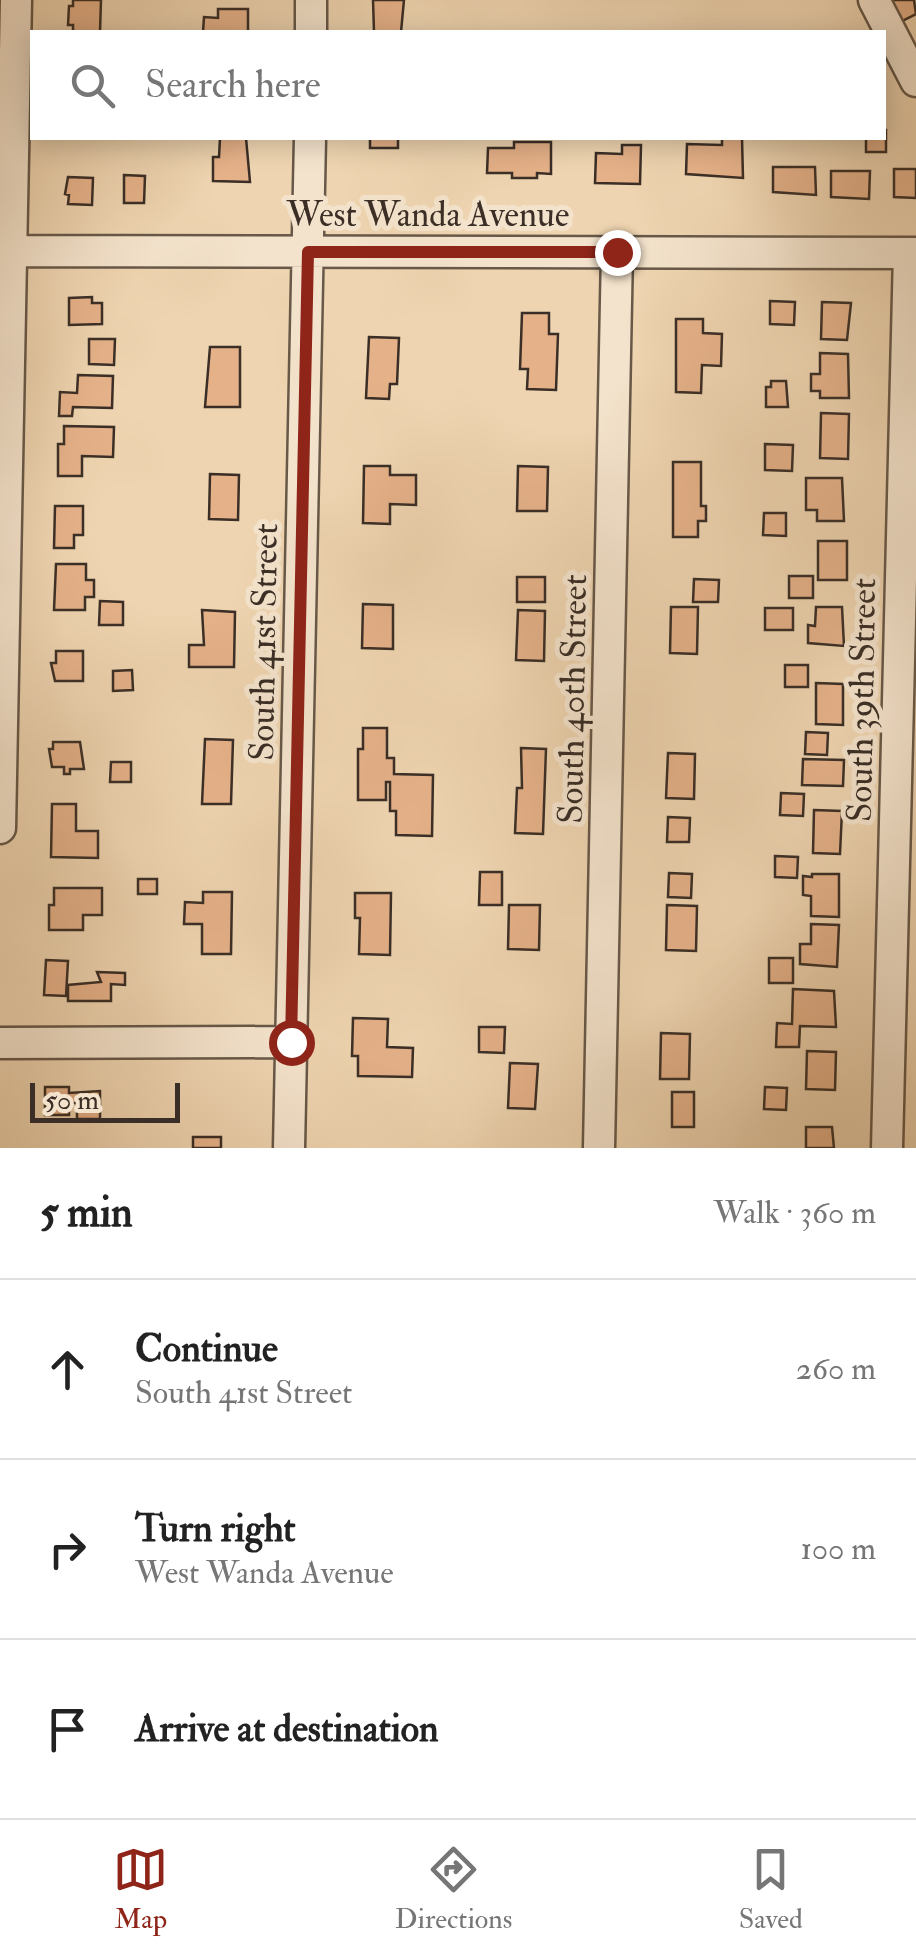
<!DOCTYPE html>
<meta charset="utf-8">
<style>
:root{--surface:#fff;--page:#f6f6f6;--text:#222;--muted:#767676;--line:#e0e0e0;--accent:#8f2418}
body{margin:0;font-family:"IM FELL Double Pica",serif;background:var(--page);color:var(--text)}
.scale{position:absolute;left:30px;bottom:25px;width:150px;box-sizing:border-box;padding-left:10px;border:5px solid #3a2e26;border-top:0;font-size:28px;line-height:35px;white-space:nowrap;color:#3a2e26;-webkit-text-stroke:8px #f4e3cc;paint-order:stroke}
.stop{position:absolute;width:30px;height:30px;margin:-22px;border:8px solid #8f2418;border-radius:50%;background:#fff}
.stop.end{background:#8f2418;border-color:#fff;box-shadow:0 2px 10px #0008}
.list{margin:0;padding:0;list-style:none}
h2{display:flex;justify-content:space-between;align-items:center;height:130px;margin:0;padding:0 40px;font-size:42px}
h2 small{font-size:32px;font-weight:400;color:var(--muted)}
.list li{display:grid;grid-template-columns:65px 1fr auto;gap:30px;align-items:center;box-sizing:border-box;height:180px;padding:0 40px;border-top:2px solid var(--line)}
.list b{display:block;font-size:38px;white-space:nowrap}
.list p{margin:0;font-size:32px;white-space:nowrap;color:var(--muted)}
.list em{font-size:32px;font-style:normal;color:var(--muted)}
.icon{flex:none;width:55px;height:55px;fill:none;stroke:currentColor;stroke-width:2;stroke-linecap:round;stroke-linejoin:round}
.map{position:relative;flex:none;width:916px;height:1148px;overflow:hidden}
.search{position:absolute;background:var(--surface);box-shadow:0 5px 25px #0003;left:30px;right:30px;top:30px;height:110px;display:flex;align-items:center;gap:25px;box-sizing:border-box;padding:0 35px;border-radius:0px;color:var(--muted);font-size:38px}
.sheet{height:670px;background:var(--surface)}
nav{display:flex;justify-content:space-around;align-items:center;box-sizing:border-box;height:140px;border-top:2px solid var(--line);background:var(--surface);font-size:28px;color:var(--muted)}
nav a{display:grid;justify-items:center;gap:5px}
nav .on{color:var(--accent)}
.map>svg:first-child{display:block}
</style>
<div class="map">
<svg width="916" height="1148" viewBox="0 0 916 1148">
<rect width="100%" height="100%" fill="#eed4b0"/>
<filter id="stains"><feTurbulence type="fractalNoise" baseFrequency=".002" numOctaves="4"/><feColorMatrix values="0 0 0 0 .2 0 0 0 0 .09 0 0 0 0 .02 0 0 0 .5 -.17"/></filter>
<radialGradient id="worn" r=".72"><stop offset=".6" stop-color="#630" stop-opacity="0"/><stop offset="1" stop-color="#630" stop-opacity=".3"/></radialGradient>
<!-- building -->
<path fill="#e5b189" stroke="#3a2e26" stroke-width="2.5" d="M73 0H101L100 32H73V25H68L69 6H73Z
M373 0H404L401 32H374Z
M893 0H914L916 14 898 23 888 3Z
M218 9H248V32H203L204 17 218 18Z
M884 130H886V152H866V138H884Z
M220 138H246L250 182 213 181V157H219Z
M370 138H398V148H370Z
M722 138H742L743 178 686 174 687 144 722 145Z
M514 142H551V174L537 173V178H512V173H487L488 148H514Z
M622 145H641L640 184 595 183 596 153 622 154Z
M773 167H815L816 195 773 192Z
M894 169H916V198L894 197Z
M831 171H870L869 199 831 197Z
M124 175 145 176 144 203H124Z
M68 177 93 178 92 205 68 204 69 195 65 194Z
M92 297V303H102V324L69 325V298Z
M770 301 795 302 794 325 770 324Z
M822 302 851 303 847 340 821 339Z
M522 313H549V334H558L556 390 527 389 528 369H520Z
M676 319H703V333L722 334 721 366 702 365 701 393 676 392Z
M369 337 399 338 397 384H390L389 399 366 398Z
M89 339H115L114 365 89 364Z
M210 347H240V407H205Z
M820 353 848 354 849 398H820V391H811V374H820Z
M78 375 113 376 112 408 73 407 72 416H59L60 392 77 393Z
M771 381H786L788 407H766V387H771Z
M821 413 849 414 848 459 820 458Z
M64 426 114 427 113 457 82 456V476H58V444H64Z
M765 444 793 445 792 471 765 470Z
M673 462H701V506H706V521H698V537H673Z
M364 466H390V475H416V505L390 504V524L363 523Z
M518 466 548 467 547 511H517Z
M210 474 239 475 238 520 209 519Z
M806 478H842L844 521H817V510H806Z
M55 506H83V535H74V548H54Z
M764 513H786V536L763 535Z
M818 541H847V580H818Z
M56 564H86V580H94V597H85V610H54Z
M789 576H813V598H789Z
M517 577H545V602H517Z
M694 579 719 580 718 602H693Z
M100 601 123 602V625H99Z
M363 604 393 605V649L362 648Z
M671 607H698L697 654 670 653Z
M816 607H842L844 646 808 643V625L815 626Z
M765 608H793V630H765Z
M202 610 235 612 234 667H189V645H204Z
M518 610 545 611 544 661 516 660Z
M56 651H83V681H55L51 663H56Z
M785 665H808V687H785Z
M132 670 133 690 113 691V671Z
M816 683 843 684V725L816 724Z
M363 728H387V758H394V774L433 775 432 836 396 835V811H390V782H386V800H358V749H363Z
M806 732 828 733 827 755 805 754Z
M205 739 233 740 231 804H202Z
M53 742H80L84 769H70V774H64V767H52L49 749H53Z
M521 748 546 749 543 834 515 833 517 788H522Z
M668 753 695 754 694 799 666 798Z
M803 759 844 760 843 786 802 785Z
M111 762H131V782H110Z
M781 793 804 794 803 816 780 815Z
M52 804H76V831H98V858L51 857Z
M814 810 842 811 840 854 813 853Z
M668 817 690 818 689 842H667Z
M775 856 798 857 797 878 775 877Z
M480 872H502V905H479Z
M669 873 692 874 691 898 668 897Z
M812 874H839V917L811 916V896L803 895V876L812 877Z
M138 879H157V894H138Z
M54 888H102V915H83V930H49V905H54Z
M203 892H232L231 954H202V924H184L185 902 203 903Z
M355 893H391L390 955 359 954 360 918H355Z
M509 905H540L539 950 508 949Z
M667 905 697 906 696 951 666 950Z
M811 924 839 925 837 967 800 964V944H811Z
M769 958H793V983H769Z
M46 960 68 961 66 996 44 995Z
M97 972 125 973V985L111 984V1001H68V985L101 982Z
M793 989 834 991 836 1027 800 1026 799 1047H776L777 1023 792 1024Z
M353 1018 388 1019 387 1047 413 1048 412 1077 358 1076V1056H352Z
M479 1027H505L504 1053 479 1052Z
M661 1033 690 1034 689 1079H660Z
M807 1051 836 1052 835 1090 806 1089Z
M510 1063 538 1064 535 1109 508 1108Z
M45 1087H69V1093L100 1091V1119H77V1103H69V1115H45Z
M765 1087 787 1088 786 1110 764 1109Z
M672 1092H694V1127H672Z
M806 1127H832L834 1148H806Z
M193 1137H221V1148H193Z"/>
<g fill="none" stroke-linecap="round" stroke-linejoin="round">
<!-- minor casing -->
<g stroke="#675848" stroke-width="35">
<path id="minor" d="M874 0 916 81
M311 32V0
M0 251 916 253
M0 828 16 0
M0 1043 291 1042
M289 1148 310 138
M599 1148 617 252
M887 1148 909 253"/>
</g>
<!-- minor -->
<use href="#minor" stroke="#f4e3cc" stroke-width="30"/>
</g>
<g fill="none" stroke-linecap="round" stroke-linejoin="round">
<!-- route -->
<path stroke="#8f2418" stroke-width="12" d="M291 1042 308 252H617"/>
</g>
<g text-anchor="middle" stroke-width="10" stroke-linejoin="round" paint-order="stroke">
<!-- street labels -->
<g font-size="35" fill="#3a2e26" stroke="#f4e3cc">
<text x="428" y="226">West Wanda Avenue</text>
<text transform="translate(263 642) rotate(-89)" y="12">South 41st Street</text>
<text transform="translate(572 699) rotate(-89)" y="12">South 40th Street</text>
<text transform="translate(861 700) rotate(-89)" y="12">South 39th Street</text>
</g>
</g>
<rect width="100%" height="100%" filter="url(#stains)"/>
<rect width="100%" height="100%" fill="url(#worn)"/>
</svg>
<div class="scale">50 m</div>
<div class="stop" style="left:291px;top:1042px"></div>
<div class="stop end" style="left:617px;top:252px"></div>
<div class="search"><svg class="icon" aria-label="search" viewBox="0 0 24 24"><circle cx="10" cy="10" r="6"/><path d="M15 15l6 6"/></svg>Search here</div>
</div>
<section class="sheet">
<h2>5 min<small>Walk · 360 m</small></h2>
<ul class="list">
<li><svg class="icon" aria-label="ahead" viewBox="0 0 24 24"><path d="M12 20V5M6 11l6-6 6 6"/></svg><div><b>Continue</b><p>South 41st Street</p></div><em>260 m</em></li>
<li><svg class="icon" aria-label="right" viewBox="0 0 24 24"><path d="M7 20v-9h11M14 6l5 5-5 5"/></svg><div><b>Turn right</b><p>West Wanda Avenue</p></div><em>100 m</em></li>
<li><svg class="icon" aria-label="arrive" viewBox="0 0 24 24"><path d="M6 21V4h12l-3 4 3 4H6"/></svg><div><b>Arrive at destination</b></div></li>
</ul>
</section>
<nav>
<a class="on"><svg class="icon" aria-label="map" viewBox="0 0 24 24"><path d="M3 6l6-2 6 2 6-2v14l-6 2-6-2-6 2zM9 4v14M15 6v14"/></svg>Map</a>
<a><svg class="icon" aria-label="directions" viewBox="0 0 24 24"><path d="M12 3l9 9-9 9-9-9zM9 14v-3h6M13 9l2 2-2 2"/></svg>Directions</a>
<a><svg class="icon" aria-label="saved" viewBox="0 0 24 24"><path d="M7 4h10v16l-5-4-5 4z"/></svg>Saved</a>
</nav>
